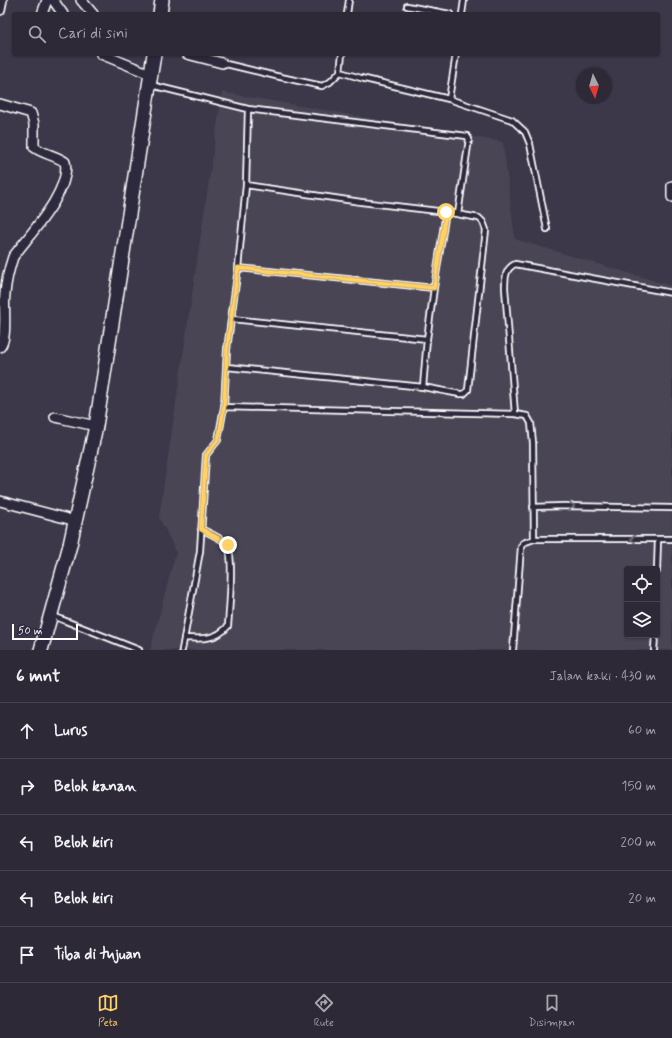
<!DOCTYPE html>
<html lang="id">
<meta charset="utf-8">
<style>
:root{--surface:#2d2937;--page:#35313f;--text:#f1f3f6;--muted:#a7a6ad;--line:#484552;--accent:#ffd166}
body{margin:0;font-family:Mynerve,sans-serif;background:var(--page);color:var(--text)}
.controls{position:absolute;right:12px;bottom:12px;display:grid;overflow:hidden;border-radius:4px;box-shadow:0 1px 3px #0004}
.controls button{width:36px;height:36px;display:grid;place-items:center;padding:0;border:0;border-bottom:1px solid var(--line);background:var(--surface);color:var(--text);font:20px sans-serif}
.compass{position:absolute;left:576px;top:68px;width:36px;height:36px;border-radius:50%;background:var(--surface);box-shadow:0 1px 3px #0004;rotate:175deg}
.scale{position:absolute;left:12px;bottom:10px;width:66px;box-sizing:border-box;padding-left:4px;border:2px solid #fff;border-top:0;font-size:11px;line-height:14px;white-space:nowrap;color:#fff;-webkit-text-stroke:3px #2f2a3d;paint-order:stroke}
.stop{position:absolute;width:12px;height:12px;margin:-9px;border:3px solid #ffd166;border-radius:50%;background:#fff}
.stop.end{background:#ffd166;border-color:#fff;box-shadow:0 1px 4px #0008}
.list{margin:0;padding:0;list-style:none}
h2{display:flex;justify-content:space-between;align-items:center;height:52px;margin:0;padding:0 16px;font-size:17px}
h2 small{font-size:13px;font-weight:400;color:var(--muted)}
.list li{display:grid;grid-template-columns:26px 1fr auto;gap:12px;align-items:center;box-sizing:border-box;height:56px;padding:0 16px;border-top:1px solid var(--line)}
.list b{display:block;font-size:15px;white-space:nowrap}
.list em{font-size:13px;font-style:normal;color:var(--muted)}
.icon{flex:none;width:22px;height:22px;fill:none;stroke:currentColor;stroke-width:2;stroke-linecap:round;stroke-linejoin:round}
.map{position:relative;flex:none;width:672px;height:650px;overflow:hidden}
.search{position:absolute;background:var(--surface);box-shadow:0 1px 3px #0004;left:12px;right:12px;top:12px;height:44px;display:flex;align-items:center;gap:10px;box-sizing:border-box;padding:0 14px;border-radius:4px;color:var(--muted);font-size:15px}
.sheet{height:332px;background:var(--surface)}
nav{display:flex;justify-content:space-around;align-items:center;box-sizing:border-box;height:56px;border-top:1px solid var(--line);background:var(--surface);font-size:11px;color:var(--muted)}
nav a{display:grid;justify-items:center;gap:2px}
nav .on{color:var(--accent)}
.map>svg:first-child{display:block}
</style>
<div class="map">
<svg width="672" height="650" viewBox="0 0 672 650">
<rect width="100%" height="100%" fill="#3c3749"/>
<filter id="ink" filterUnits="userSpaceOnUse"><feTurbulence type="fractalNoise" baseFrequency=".025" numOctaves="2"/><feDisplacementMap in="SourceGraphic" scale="8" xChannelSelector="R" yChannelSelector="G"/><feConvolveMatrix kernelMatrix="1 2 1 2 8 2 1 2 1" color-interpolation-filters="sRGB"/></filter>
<g filter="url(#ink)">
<!-- built -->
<path fill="#494455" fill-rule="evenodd" d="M222 92 503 142 515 239 672 286V650H150L176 552 159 517ZM627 569H657V635H627Z"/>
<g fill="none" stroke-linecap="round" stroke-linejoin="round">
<!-- lane casing -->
<g stroke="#fff" stroke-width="8">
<path id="lane" d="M407 6 450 14
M347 14 349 0
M462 14 464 0
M222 63 276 76 322 86 330 82 340 72 342 54
M340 72 361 78 449 99 512 120 525 132 530 144 547 229
M151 85 248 109 467 136 469 139 458 214
M449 99 456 54
M246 185 361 202 446 212 479 218 483 222 486 230 468 390 464 394H460L423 387
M238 268 434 288 446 212
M232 319 427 339 434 288
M227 367 423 387 427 339
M224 407 515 414
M533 507 564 506 672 508
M534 539 533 443 531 423 527 416 515 414 505 288C505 278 505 269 515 264L672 293
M657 571 658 539
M53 616 139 650
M184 638C201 639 217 640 228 626 229 611 235 551 226 543 219 537 209 533 201 529
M182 650 200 551 206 455 218 440 224 407 227 349 238 268 246 185 248 109
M513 650 521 547 523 543 534 539H672
M654 650 655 635"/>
</g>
<!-- street casing -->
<g stroke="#fff" stroke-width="12">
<path id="street" d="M53 0 63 14
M81 0 93 14
M0 10 2 0
M42 14 47 0
M101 54 150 74
M187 54 222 63
M0 104 31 113 34 124V147C43 154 55 155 65 162 72 190 29 235 13 257 9 269 6 281 5 294 3 307 8 338 0 347
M672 197V186
M55 417 96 426
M0 501 76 521"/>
</g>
<!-- secondary casing -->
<g stroke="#fff" stroke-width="16">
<path id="secondary" d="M160 14 162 0
M41 650 70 545 96 426 154 54"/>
</g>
<!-- lane -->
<use href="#lane" stroke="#2f2a3d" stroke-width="4.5"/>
<!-- street -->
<use href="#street" stroke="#2f2a3d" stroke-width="9"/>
<!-- secondary -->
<use href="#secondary" stroke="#2f2a3d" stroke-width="13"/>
</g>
<!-- one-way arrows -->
<defs><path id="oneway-chevron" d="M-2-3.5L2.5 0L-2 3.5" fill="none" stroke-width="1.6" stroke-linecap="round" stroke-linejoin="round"/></defs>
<g stroke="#6d6a77">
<use href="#oneway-chevron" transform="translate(572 506) rotate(1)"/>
<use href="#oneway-chevron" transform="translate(633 539) rotate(180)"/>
</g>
</g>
<g fill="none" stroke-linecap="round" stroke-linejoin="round" filter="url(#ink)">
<!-- route -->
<path stroke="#ffd166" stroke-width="5" d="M228 545 225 542 201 529 206 455 218 440 220 432 224 406 227 349 238 268 434 288 446 212"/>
</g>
</svg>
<div class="controls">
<button><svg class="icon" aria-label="locate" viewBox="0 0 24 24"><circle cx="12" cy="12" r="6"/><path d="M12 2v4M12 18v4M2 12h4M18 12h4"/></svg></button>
<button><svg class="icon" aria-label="layers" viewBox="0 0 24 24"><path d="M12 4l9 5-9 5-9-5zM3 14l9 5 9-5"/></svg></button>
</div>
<svg class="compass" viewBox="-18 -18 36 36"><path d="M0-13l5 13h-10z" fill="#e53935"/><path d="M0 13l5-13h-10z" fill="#a7a6ad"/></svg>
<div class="scale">50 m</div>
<div class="stop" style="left:446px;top:212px"></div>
<div class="stop end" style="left:228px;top:545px"></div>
<div class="search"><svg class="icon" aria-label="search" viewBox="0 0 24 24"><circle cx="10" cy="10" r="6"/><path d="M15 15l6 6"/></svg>Cari di sini</div>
</div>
<section class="sheet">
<h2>6 mnt<small>Jalan kaki · 430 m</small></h2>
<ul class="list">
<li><svg class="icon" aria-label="ahead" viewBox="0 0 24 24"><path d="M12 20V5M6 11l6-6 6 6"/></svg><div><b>Lurus</b></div><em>60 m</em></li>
<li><svg class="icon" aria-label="right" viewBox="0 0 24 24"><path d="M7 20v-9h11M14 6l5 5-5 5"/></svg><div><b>Belok kanan</b></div><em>150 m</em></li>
<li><svg class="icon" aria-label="left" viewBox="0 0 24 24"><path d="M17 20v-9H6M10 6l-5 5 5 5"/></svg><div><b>Belok kiri</b></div><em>200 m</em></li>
<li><svg class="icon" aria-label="left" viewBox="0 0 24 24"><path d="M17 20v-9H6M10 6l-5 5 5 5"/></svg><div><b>Belok kiri</b></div><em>20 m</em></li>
<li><svg class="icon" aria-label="arrive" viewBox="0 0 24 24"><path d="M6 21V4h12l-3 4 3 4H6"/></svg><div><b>Tiba di tujuan</b></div></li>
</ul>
</section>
<nav>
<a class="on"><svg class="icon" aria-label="map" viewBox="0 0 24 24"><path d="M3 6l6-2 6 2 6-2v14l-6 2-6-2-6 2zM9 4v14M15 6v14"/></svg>Peta</a>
<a><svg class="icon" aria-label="directions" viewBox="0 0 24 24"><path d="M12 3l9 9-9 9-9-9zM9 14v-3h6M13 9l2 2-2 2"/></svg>Rute</a>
<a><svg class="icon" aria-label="saved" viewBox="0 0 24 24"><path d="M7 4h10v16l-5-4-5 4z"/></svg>Disimpan</a>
</nav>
